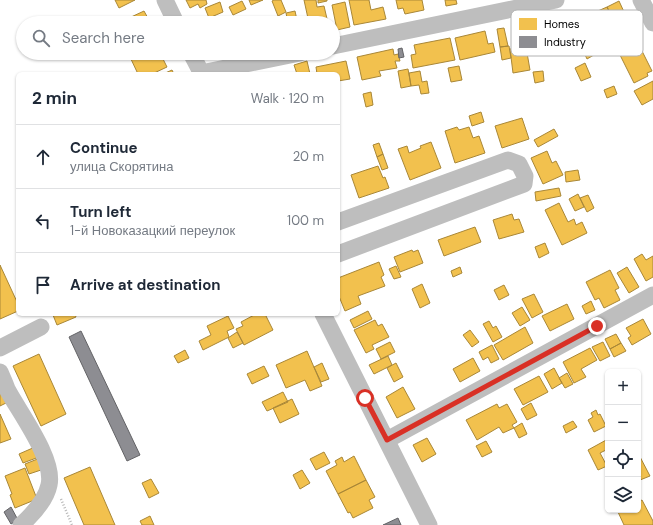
<!DOCTYPE html>
<meta charset="utf-8">
<style>
:root{--surface:#fff;--page:#f6f6f7;--text:#1f2937;--muted:#747a83;--line:#e0e1e3}
body{margin:0;font-family:"DM Sans",sans-serif;background:var(--page);color:var(--text)}
.controls{position:absolute;right:12px;bottom:12px;display:grid;overflow:hidden;border-radius:6px;box-shadow:0 1px 3px #0004}
.controls button{width:36px;height:36px;display:grid;place-items:center;padding:0;border:0;border-bottom:1px solid var(--line);background:var(--surface);color:var(--text);font:20px sans-serif}
.stop{position:absolute;width:12px;height:12px;margin:-9px;border:3px solid #d93025;border-radius:50%;background:#fff}
.stop.end{background:#d93025;border-color:#fff;box-shadow:0 1px 4px #0008}
.list{margin:0;padding:0;list-style:none}
h2{display:flex;justify-content:space-between;align-items:center;height:52px;margin:0;padding:0 16px;font-size:17px}
h2 small{font-size:13px;font-weight:400;color:var(--muted)}
.list li{display:grid;grid-template-columns:26px 1fr auto;gap:12px;align-items:center;box-sizing:border-box;height:64px;padding:0 16px;border-top:1px solid var(--line)}
.list b{display:block;font-size:15px;white-space:nowrap}
.list p{margin:0;font-size:13px;white-space:nowrap;color:var(--muted)}
.list em{font-size:13px;font-style:normal;color:var(--muted)}
.icon{flex:none;width:22px;height:22px;fill:none;stroke:currentColor;stroke-width:2;stroke-linecap:round;stroke-linejoin:round}
.map{position:relative;flex:none;width:653px;height:525px;overflow:hidden}
.search{position:absolute;background:var(--surface);box-shadow:0 1px 3px #0004;left:16px;top:16px;width:324px;height:44px;display:flex;align-items:center;gap:10px;box-sizing:border-box;padding:0 14px;border-radius:22px;color:var(--muted);font-size:15px}
.panel{position:absolute;background:var(--surface);box-shadow:0 1px 3px #0004;left:16px;top:72px;width:324px;height:244px;border-radius:6px}
.map>svg:first-child{display:block}
</style>
<div class="map">
<svg width="653" height="525" viewBox="0 0 653 525">
<rect width="100%" height="100%" fill="#fff"/>
<!-- homes -->
<path fill="#f2c14e" stroke="#a98737" d="M115 0H135L119 8Z
M186 0H206L207 4 200 8 198 4 190 8Z
M249 0H263L251 5Z
M274 0H281L286 12 278 16 272 1Z
M304 0H316L317 7 324 6 328 23H309Z
M318 0H327V1L318 3Z
M349 0H369L371 10 383 7 386 19 354 25Z
M396 0H422L424 10 405 14 403 8 398 9Z
M445 0H456L457 4 446 6Z
M242 1 246 9 233 15 229 7Z
M619 1 631 27 608 38 600 21 611 15 607 7Z
M220 2 223 12 209 18 205 8Z
M345 2 350 27 337 30 332 5Z
M607 7 611 15 595 23 591 14Z
M144 11 149 20 142 23H131L129 18Z
M295 11 297 20 308 17 309 23H288L286 13Z
M504 28 508 46 500 47 497 29Z
M485 31 488 44 493 43 495 52 460 60 455 38Z
M450 38 455 60 413 68 411 55 416 54 414 45Z
M592 38 599 52 587 59 580 44Z
M636 39 652 71 647 73 648 76 634 83 617 49Z
M509 46 511 58 502 60 500 47Z
M526 47 530 70 513 73 510 49Z
M393 49 394 55 398 54 400 61H395L397 68 379 71 381 76 362 80 357 57Z
M138 53H160L167 67 152 74H138L130 57Z
M307 61 310 74H297L294 65Z
M346 61 350 79 338 81V74H317L316 67Z
M585 63 591 77 581 81 575 68Z
M459 66 462 80 451 82 448 68Z
M408 69 411 86 401 88 398 71Z
M172 70 174 74H163Z
M420 71 422 82 427 81 429 93 421 94 419 85 411 86 409 73Z
M543 71 544 81 535 83 533 72Z
M653 81V99L642 105 634 91Z
M614 86 617 94 607 98 604 90Z
M371 92 373 105 366 107 363 94Z
M481 112 484 122 472 126 469 116Z
M522 118 529 139 502 148 495 126Z
M457 127 459 130 469 127 473 138 479 136 485 153 455 163 445 131Z
M554 129 558 136 538 147 534 140Z
M431 142 441 168 410 180 398 149 407 146 409 153 421 148 420 146Z
M379 143 383 154 377 157 373 145Z
M547 151 552 163 556 161 563 175 543 184 531 158Z
M383 154 388 168 382 170 377 157Z
M378 166 383 178 385 177 389 188 359 198 351 175Z
M578 170 580 180 566 182 565 172Z
M559 188 561 196 536 201 535 192Z
M578 194 584 207 575 211 569 199Z
M588 195 594 208 587 212 580 198Z
M559 203 568 222 574 219 576 225 582 222 587 233 562 245 545 210Z
M512 214 514 220 519 219 524 232 499 239 493 220Z
M475 227 481 242 444 256 438 240Z
M545 243 549 253 539 258 535 247Z
M412 250 413 252 418 250 423 263 400 272 394 257Z
M642 254 646 260 653 256V277L646 281 634 259Z
M379 262 384 275 381 277 385 286 358 296 361 304 345 311 338 294V278Z
M0 265 18 304V311L0 319Z
M396 266 401 277 394 279 389 269Z
M460 267 462 273 453 277 451 271Z
M627 267 639 287 629 293 617 273Z
M610 270 619 288 615 290 620 300 604 308 599 298 595 300 586 282Z
M422 284 430 303 420 308 412 289Z
M504 285 509 295 499 300 494 290Z
M534 294 543 312 532 318 522 299Z
M591 301 595 310 586 314 582 306Z
M567 304 574 319 550 331 542 316Z
M522 307 530 320 520 326 512 313Z
M368 311 372 319 354 328 350 320Z
M57 314H75L76 317 57 325 53 315Z
M256 314H265L273 330 244 345 236 329 243 326 241 322Z
M228 316 234 328 227 331 229 337 203 350 199 341 211 335 207 326Z
M643 319 651 334 632 345 628 338 631 336 626 328Z
M375 320 378 326 382 324 389 337 372 345 374 349 366 353 354 330Z
M489 321 493 328 496 326 502 337 493 342 483 324Z
M525 327 533 343 503 360 494 345Z
M470 330 479 342 472 347 463 335Z
M237 332 243 343 233 348 228 338Z
M616 334 621 343 610 349 605 339Z
M390 342 395 352 381 359 376 349Z
M603 342 610 356 600 361 592 347Z
M621 343 626 351 614 357 610 349Z
M492 345 499 359 491 363 488 357 483 360 479 352Z
M590 348 597 360 581 369 586 377 574 383 563 362Z
M185 350 189 358 178 363 174 356Z
M307 351 322 386 310 391 305 380 286 388 276 365Z
M39 354 66 414 41 426 13 366Z
M388 356 392 365 374 374 369 365Z
M473 358 480 371 460 382 453 369Z
M322 363 329 379 321 382 314 367Z
M396 363 403 377 394 382 387 368Z
M264 366 269 376 252 384 247 374Z
M554 368 562 383 552 389 544 374Z
M567 373 573 384 565 388 559 378Z
M539 376 548 392 523 405 514 389Z
M403 387 415 409 397 418 386 397Z
M0 392 6 403 0 406Z
M283 392 288 402 267 411 262 402Z
M292 399 299 414 280 423 273 408Z
M531 403 537 415 527 420 521 409Z
M497 404 499 408 507 404 517 422 512 425 514 428 503 433 499 427 477 440 466 420Z
M596 410 598 415 600 414 606 426 594 432 588 420 593 417 591 413Z
M0 414 11 439 0 443Z
M573 421 577 427 566 433 563 426Z
M522 423 527 434 519 438 514 428Z
M427 438 436 454 422 462 413 445Z
M608 439V449L600 453 607 466 598 470 588 450Z
M486 441 492 452 482 457 476 446Z
M35 447 39 457 23 463 19 454Z
M324 452 330 463 316 470 310 459Z
M638 453 650 476 640 480 638 476Z
M354 456 366 480 338 494 326 471 337 465 335 461 342 457 344 462Z
M40 458 44 469 29 474 25 464Z
M90 467 115 525H84L64 478Z
M25 468 37 499 15 508 10 495 12 494 5 476Z
M302 470 310 483 300 489 293 475Z
M151 479 159 493 149 498 142 483Z
M366 480 375 497 369 500 373 508 353 518 350 512 348 513 338 494Z
M642 500 653 521V525H624L618 512 622 510H638V502Z
M150 516 154 525H142L140 521Z"/>
<!-- industry -->
<path fill="#8d8d92" stroke="#636366" d="M402 48 404 57 399 58 398 49Z
M81 331 140 455 127 461 69 337Z
M11 507 18 520 11 524 4 512Z
M398 518 401 525H383Z"/>
<g fill="none" stroke-linecap="round" stroke-linejoin="round">
<!-- path -->
<path stroke="#b9b9b9" stroke-width="2.5" stroke-dasharray="1 2" stroke-linecap="butt" d="M61 499 72 525"/>
<!-- minor -->
<path stroke="#bebebe" stroke-width="17" d="M165 0 176 23
M641 0 653 23
M333 46 556 0
M191 53 202 74
M201 73 300 53
M338 222 508 160 519 164 525 176 524 184 338 254
M323 314 429 525
M0 348 41 327
M0 372C2 377 5 383 7 389 19 412 55 459 49 485 46 500 32 515 21 525
M387 440 653 295"/>
</g>
<g fill="none" stroke-linecap="round" stroke-linejoin="round">
<!-- route -->
<path stroke="#d93025" stroke-width="5" d="M365 398 387 440 597 326"/>
</g>
<!-- legend -->
<rect x="511" y="10" width="132" height="46" rx="6" fill="#fff" stroke="#b2b2b2" stroke-width="1"/>
<rect x="519" y="18" width="18" height="12" fill="#f2c14e"/>
<rect x="519" y="36" width="18" height="12" fill="#8d8d92"/>
<g font-size="11" fill="#000">
<text x="544" y="28">Homes</text>
<text x="544" y="46">Industry</text>
</g>
</svg>
<div class="controls">
<button>+</button>
<button>−</button>
<button><svg class="icon" aria-label="locate" viewBox="0 0 24 24"><circle cx="12" cy="12" r="6"/><path d="M12 2v4M12 18v4M2 12h4M18 12h4"/></svg></button>
<button><svg class="icon" aria-label="layers" viewBox="0 0 24 24"><path d="M12 4l9 5-9 5-9-5zM3 14l9 5 9-5"/></svg></button>
</div>
<div class="stop" style="left:365px;top:398px"></div>
<div class="stop end" style="left:597px;top:326px"></div>
<div class="search"><svg class="icon" aria-label="search" viewBox="0 0 24 24"><circle cx="10" cy="10" r="6"/><path d="M15 15l6 6"/></svg>Search here</div>
<section class="panel">
<h2>2 min<small>Walk · 120 m</small></h2>
<ul class="list">
<li><svg class="icon" aria-label="ahead" viewBox="0 0 24 24"><path d="M12 20V5M6 11l6-6 6 6"/></svg><div><b>Continue</b><p>улица Скорятина</p></div><em>20 m</em></li>
<li><svg class="icon" aria-label="left" viewBox="0 0 24 24"><path d="M17 20v-9H6M10 6l-5 5 5 5"/></svg><div><b>Turn left</b><p>1-й Новоказацкий переулок</p></div><em>100 m</em></li>
<li><svg class="icon" aria-label="arrive" viewBox="0 0 24 24"><path d="M6 21V4h12l-3 4 3 4H6"/></svg><div><b>Arrive at destination</b></div></li>
</ul>
</section>
</div>
